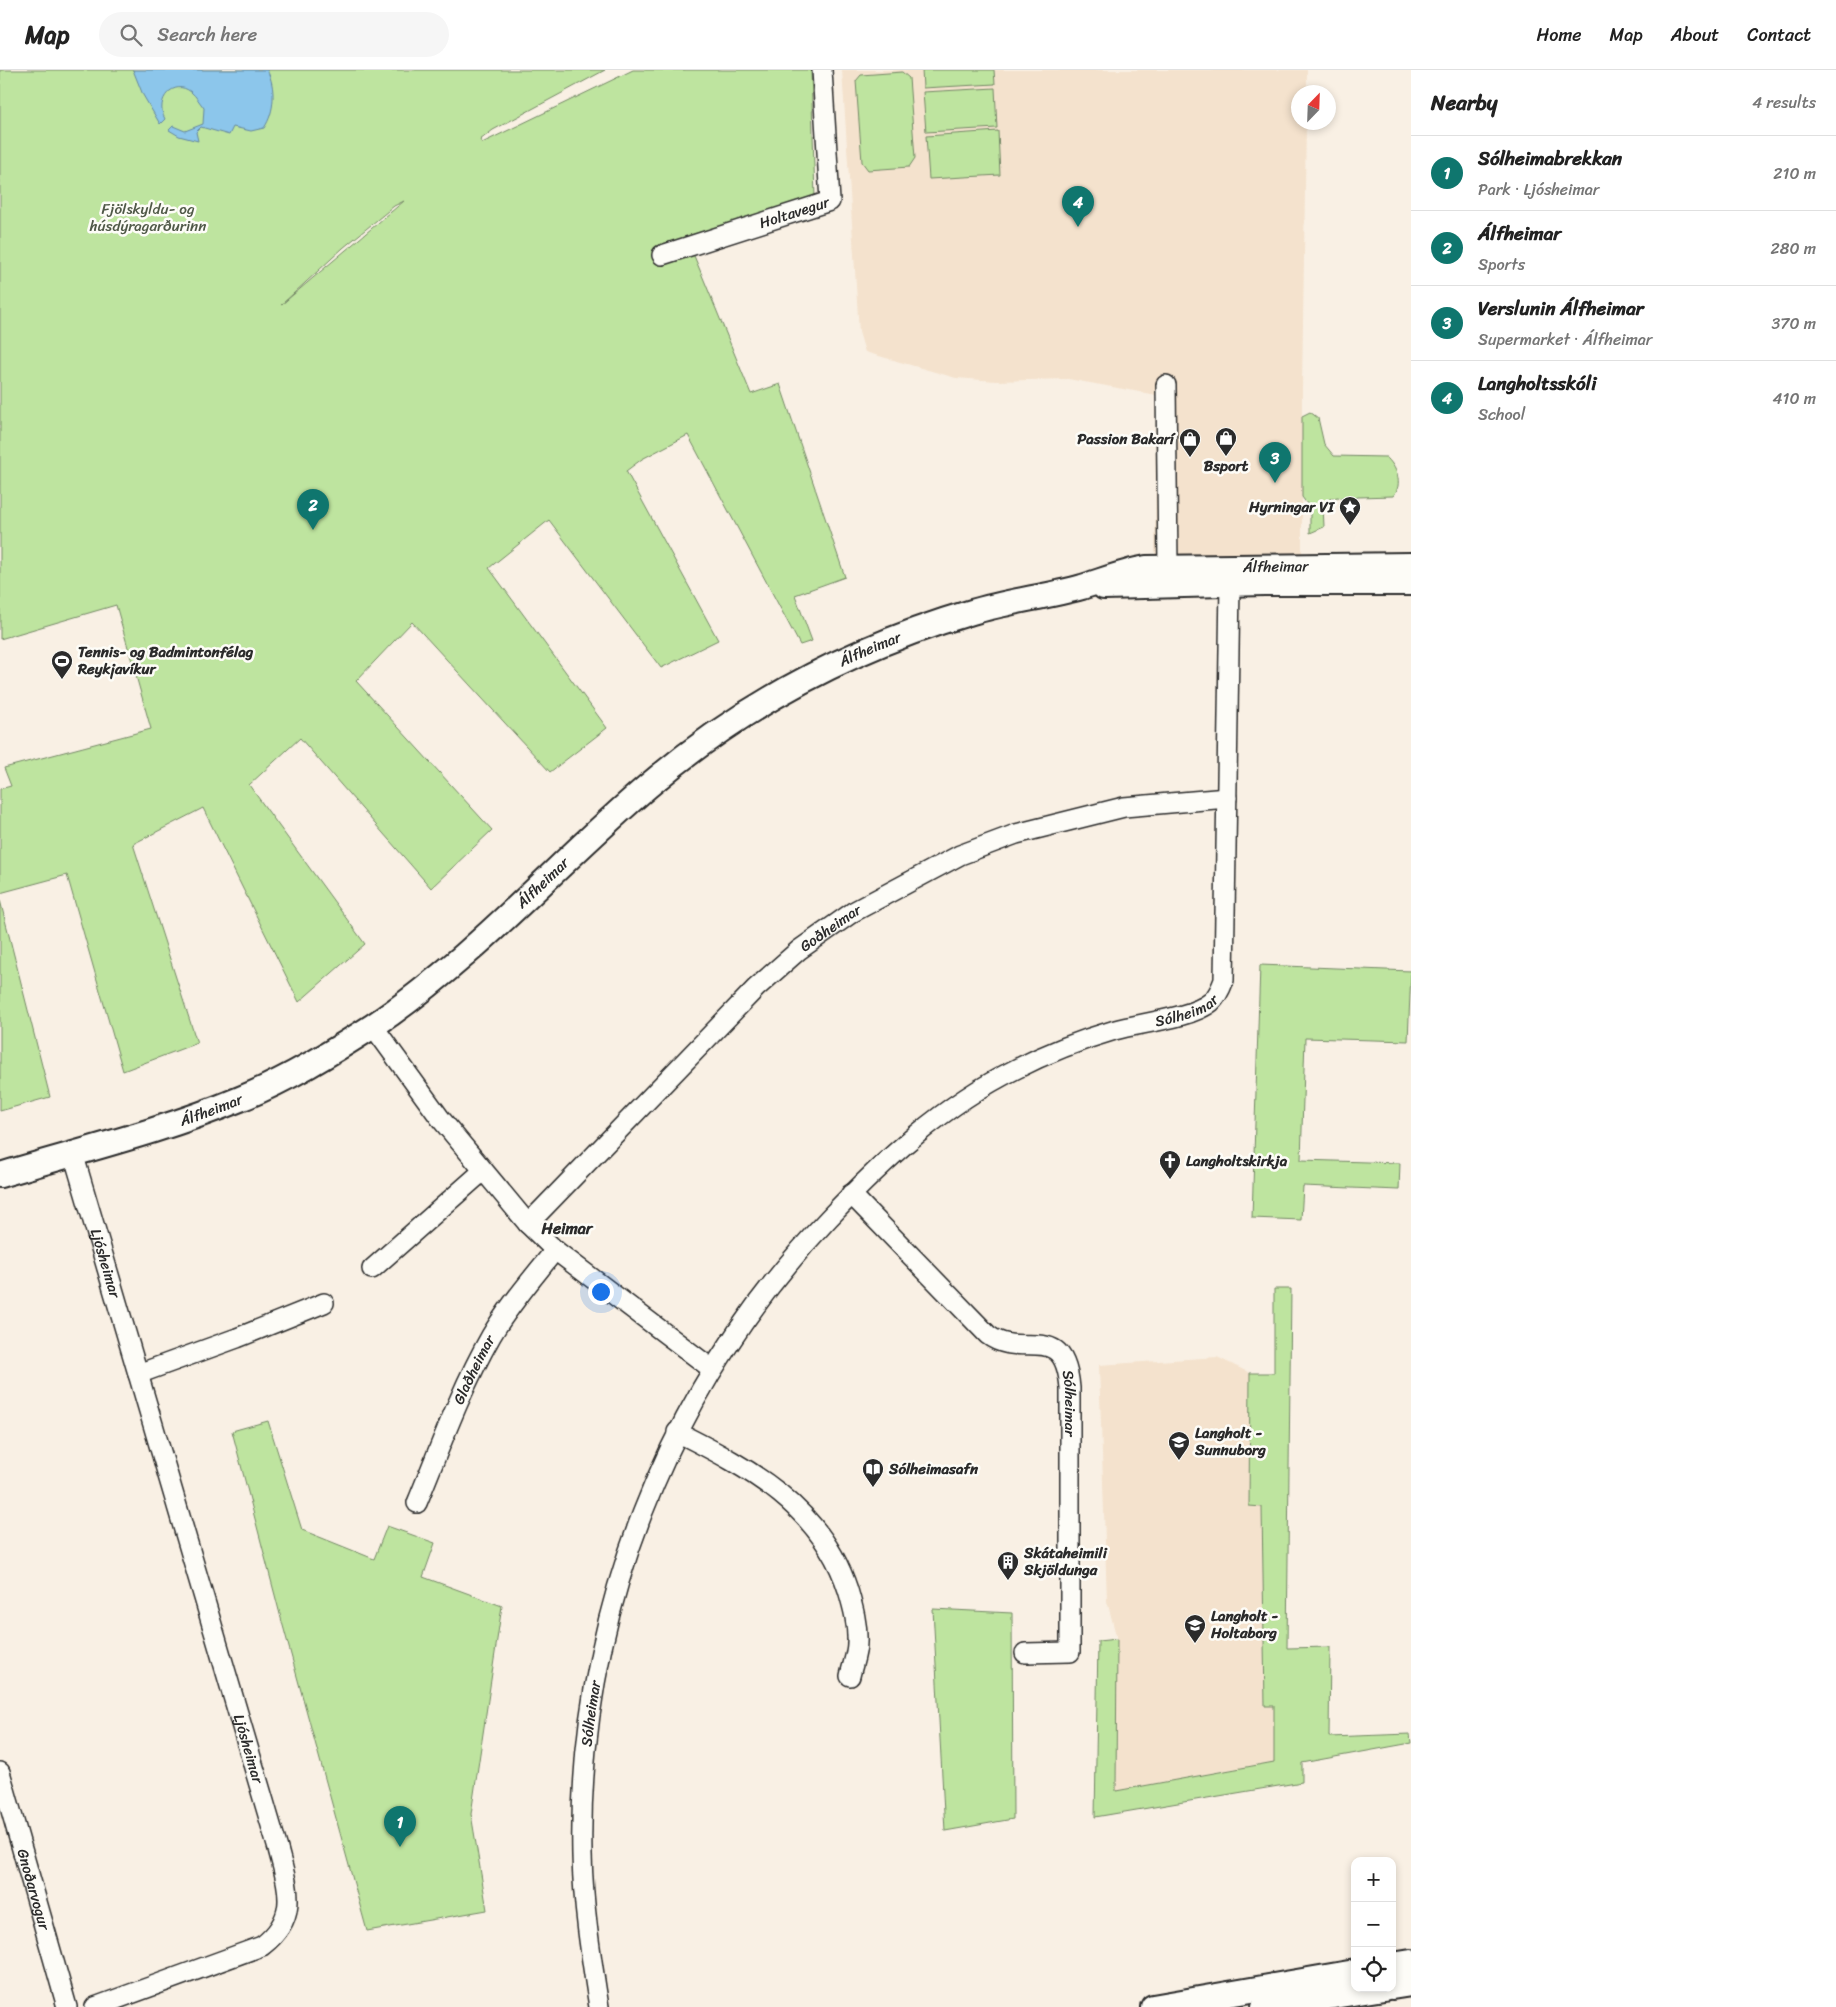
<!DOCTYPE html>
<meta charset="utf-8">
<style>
:root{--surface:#fff;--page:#f6f6f6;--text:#222;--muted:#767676;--line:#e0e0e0;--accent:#0f766e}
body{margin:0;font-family:Sriracha,sans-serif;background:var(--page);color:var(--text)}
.controls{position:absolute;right:15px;bottom:15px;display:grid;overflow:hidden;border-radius:10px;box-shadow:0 2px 8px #0003}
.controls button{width:45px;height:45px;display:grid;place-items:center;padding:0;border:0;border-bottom:1px solid var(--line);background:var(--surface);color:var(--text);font:25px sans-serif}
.compass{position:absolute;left:1291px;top:15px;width:45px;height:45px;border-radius:50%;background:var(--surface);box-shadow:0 2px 8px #0003;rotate:23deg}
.you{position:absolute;left:600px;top:1221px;width:18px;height:18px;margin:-12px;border:4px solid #fff;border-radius:50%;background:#1a73e8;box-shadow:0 0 0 8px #1a73e833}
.badge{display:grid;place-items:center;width:32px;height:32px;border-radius:50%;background:var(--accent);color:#fff;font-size:16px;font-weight:700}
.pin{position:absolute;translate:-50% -41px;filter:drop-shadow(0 1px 2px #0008)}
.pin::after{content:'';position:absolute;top:26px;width:18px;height:15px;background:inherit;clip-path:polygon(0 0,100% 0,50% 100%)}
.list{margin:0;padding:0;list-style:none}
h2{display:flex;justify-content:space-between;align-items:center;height:65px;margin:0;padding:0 20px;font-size:21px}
h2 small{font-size:16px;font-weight:400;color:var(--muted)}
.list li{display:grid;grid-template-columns:32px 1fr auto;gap:15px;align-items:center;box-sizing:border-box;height:75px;padding:0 20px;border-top:1px solid var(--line)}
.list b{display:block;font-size:19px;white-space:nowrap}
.list p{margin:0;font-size:16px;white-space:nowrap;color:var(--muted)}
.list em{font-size:16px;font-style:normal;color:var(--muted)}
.icon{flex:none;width:28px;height:28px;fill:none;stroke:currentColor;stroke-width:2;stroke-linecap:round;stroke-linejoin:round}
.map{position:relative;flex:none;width:1411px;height:1937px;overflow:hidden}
header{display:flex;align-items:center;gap:30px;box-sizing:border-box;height:70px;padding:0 25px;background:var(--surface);border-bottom:1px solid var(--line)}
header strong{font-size:24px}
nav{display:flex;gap:28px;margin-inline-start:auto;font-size:18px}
.search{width:350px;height:45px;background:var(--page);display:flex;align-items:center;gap:12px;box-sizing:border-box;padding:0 18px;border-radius:28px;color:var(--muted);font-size:19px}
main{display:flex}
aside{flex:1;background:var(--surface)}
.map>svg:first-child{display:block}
</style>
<header>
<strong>Map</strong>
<div class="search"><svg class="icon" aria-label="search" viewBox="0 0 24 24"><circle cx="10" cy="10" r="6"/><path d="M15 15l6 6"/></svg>Search here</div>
<nav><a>Home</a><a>Map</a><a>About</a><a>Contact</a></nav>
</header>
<main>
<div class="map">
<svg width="1411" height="1937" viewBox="0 0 1411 1937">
<rect width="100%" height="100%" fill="#f9f0e4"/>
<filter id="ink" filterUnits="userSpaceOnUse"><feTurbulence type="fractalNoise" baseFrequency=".02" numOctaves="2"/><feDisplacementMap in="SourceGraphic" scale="10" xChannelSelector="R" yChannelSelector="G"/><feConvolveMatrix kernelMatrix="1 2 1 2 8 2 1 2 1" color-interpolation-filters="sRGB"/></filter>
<g filter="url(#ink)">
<!-- built -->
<path fill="#f4e2cd" d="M842 0H1307V22H1298V52L1306 53 1302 320V500L1155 504 1156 325 1068 309 996 311 956 308 865 282 859 262Z
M1217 1287 1250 1303 1249 1436H1262L1265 1635 1274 1636V1692L1116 1721 1117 1569 1107 1531 1099 1295Z"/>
<!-- green -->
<path fill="#bee49f" stroke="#748865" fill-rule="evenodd" d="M0 0H605L493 60 480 70 482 73 633 0H811L815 128 690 176 751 324 780 314 845 507 795 525 812 571 800 575 688 365 642 389 626 401 718 570 661 598 549 450 489 498 607 658 550 702 412 552 356 611 492 760 431 818 300 668 249 715 365 874 299 932 203 738 133 774 197 973 123 1001 67 805 0 823V719L11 716 4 698 151 659 116 535 0 569ZM404 131 281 235 343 178 394 136Z
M922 0H994L995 14 923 18Z
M902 2 909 8 915 88 909 97 868 100 862 92 856 11 861 5Z
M995 18 997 58 926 62 923 22Z
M998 61 1000 105 929 109 926 66Z
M1310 342 1318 348 1324 374 1334 386 1386 387C1396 396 1404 414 1393 426L1358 427 1349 431 1338 427 1331 428 1323 435 1324 457 1310 463V438L1302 427V346Z
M0 830 50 1027 0 1041Z
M1260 895 1411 901 1408 971 1305 968 1301 1090 1400 1093 1399 1120 1303 1116 1301 1150 1252 1148Z
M1274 1219H1291L1287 1578 1330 1577 1329 1667 1410 1664 1411 1673 1302 1693V1712L1095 1747 1098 1571 1117 1569 1116 1721 1274 1692V1636H1265L1262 1437 1249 1436 1250 1303H1274Z
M268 1351 302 1460 374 1489 387 1456 435 1473 423 1507 502 1536 471 1744 487 1840 367 1861 282 1552 232 1361Z
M933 1539 1012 1543 1013 1749 945 1761Z"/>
<!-- water -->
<path fill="#8cc6eb" stroke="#65889e" d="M133 0H267C276 17 275 42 264 58L251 61 233 57 229 65 201 57 196 62 198 71 179 66 169 60 173 56 185 61 203 54 204 38C200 33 196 26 191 22 174 8 154 30 165 49L160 54 143 25Z"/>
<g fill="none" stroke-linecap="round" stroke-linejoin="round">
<!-- minor casing -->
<g stroke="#2b2b2b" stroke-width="22">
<g id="minor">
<path id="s1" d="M662 185 830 131 822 0"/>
<path d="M1166 315 1168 496"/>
<path d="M373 956 440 1048 528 1154 555 1180 712 1299"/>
<path id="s2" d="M73 1083 278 1779C288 1818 300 1847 262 1876L95 1937"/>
<path id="s3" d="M851 1124 988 1265C1022 1291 1064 1248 1070 1318V1582L1025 1583"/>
<path id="s4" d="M528 1154 756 918 799 880 853 842 960 785 1016 764 1124 737 1227 728"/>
<path d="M372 1199 483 1101"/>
<path d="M138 1304 237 1268 324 1233"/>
<path d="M677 1362C751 1399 821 1437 848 1520 853 1537 858 1555 857 1573 857 1584 852 1596 850 1606"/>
<path id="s5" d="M417 1433C440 1377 461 1319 491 1266 509 1235 533 1208 555 1180"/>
<path id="s6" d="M0 1702 67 1937"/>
<path id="s7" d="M599 1937C591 1886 583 1836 582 1785 577 1550 667 1318 829 1148 884 1090 943 1035 1016 999 1047 983 1081 970 1115 960 1140 953 1192 948 1211 932 1217 927 1221 918 1224 910L1230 514 1236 502"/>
</g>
</g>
<!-- tertiary casing -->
<g stroke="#2b2b2b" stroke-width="28">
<g id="tertiary">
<path d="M1104 517 1264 513H1411"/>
<path id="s8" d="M0 1105C80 1081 163 1061 240 1029 287 1010 331 983 373 956 475 888 556 794 648 716 743 635 853 577 972 542 1008 531 1046 527 1082 517 1104 510 1123 502 1146 498L1411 495"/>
<path d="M1392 1895 1411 1892"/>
<path d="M1392 1917 1411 1914"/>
<path d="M1153 1937 1355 1902"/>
<path d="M1264 1937 1384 1918"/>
</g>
</g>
<!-- minor -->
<use href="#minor" stroke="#fdfcf7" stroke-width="19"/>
<!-- tertiary -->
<use href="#tertiary" stroke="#fdfcf7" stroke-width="24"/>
</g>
</g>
<!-- icons -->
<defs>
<g id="shop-pin" transform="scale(1.125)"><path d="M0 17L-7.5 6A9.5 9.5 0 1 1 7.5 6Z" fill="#2b2b2b" stroke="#fdfcf7"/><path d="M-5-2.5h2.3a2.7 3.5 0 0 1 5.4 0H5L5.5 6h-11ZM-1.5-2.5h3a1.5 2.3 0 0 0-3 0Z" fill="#fff"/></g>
<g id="sight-pin" transform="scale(1.125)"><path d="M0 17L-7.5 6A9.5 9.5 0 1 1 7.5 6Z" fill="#2b2b2b" stroke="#fdfcf7"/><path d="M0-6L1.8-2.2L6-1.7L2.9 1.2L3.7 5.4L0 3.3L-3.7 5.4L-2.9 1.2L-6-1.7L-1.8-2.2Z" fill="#fff"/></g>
<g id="stadium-pin" transform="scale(1.125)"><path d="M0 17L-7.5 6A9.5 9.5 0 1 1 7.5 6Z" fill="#2b2b2b" stroke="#fdfcf7"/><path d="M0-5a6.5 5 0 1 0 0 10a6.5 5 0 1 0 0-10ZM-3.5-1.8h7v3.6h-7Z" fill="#fff"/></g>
<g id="church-pin" transform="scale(1.125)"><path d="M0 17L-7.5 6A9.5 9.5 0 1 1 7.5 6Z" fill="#2b2b2b" stroke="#fdfcf7"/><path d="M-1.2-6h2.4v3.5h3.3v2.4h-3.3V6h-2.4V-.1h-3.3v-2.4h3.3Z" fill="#fff"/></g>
<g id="school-pin" transform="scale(1.125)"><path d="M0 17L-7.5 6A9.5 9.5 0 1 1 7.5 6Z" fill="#2b2b2b" stroke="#fdfcf7"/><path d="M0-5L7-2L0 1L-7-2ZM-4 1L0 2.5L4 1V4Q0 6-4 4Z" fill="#fff"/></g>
<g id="library-pin" transform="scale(1.125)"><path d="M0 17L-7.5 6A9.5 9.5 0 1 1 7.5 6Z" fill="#2b2b2b" stroke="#fdfcf7"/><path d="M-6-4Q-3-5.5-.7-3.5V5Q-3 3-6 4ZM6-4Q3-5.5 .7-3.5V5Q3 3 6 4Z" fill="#fff"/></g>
<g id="building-pin" transform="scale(1.125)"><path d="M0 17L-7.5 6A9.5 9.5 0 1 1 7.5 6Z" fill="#2b2b2b" stroke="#fdfcf7"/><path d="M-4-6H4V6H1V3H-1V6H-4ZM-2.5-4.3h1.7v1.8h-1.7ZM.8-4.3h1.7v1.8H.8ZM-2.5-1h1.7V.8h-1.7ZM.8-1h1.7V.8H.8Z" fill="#fff"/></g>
</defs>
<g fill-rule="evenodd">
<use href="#shop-pin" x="1226" y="368"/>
<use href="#shop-pin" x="1190" y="369"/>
<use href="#sight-pin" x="1350" y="437"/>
<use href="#stadium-pin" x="62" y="591"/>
<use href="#church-pin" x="1170" y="1091"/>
<use href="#school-pin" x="1179" y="1372"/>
<use href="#library-pin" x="873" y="1399"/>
<use href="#building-pin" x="1008" y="1492"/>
<use href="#school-pin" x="1195" y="1555"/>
</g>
<g text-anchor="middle" stroke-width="5" stroke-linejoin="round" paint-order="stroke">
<!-- park labels -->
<g font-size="15" fill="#505948" stroke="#fdfcf7">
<text x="148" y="144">Fjölskyldu- og<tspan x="148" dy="17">húsdýragarðurinn</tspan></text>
</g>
<!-- street labels -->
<g font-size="15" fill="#2b2b2b" stroke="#fdfcf7">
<text dy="5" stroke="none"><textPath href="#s1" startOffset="139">Holtavegur</textPath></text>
<text dy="5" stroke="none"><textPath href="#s8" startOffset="1449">Álfheimar</textPath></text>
<text dy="5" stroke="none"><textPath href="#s8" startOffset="1031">Álfheimar</textPath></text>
<text dy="5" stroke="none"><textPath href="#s8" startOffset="626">Álfheimar</textPath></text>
<text dy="5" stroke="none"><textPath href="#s4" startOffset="424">Goðheimar</textPath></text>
<text dy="5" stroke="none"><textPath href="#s7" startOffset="1275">Sólheimar</textPath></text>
<text dy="5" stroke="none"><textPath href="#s8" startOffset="221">Álfheimar</textPath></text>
<text dy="5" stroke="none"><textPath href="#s2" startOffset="115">Ljósheimar</textPath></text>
<text dy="5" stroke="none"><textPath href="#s5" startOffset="145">Glaðheimar</textPath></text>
<text dy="5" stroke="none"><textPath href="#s3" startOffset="324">Sólheimar</textPath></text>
<text dy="5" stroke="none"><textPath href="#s7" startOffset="295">Sólheimar</textPath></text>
<text dy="5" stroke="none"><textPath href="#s2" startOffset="621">Ljósheimar</textPath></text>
<text dy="5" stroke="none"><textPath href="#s6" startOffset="122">Gnoðarvogur</textPath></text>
</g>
<!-- poi labels -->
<g font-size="15" font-weight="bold" fill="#2b2b2b" stroke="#fdfcf7" text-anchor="start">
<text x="1174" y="374" text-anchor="end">Passion Bakarí</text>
<text x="1226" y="401" text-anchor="middle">Bsport</text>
<text x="1334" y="442" text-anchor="end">Hyrningar VI</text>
<text x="78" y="587">Tennis- og Badmintonfélag<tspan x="78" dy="17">Reykjavíkur</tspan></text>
<text x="1186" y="1096">Langholtskirkja</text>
<text x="1195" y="1368">Langholt -<tspan x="1195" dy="17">Sunnuborg</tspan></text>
<text x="889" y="1404">Sólheimasafn</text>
<text x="1024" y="1488">Skátaheimili<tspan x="1024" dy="17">Skjöldunga</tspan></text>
<text x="1211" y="1551">Langholt -<tspan x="1211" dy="17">Holtaborg</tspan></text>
</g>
<!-- neighbourhood labels -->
<g font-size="16" font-weight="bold" fill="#2b2b2b" stroke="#fdfcf7">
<text x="567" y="1164">Heimar</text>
</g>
</g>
</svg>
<div class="controls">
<button>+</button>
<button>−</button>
<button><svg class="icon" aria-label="locate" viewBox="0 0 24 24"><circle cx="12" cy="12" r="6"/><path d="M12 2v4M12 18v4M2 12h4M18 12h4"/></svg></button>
</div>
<svg class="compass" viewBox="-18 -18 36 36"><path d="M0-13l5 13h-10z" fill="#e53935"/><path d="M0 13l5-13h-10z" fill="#767676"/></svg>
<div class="you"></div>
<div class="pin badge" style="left:400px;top:1777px">1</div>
<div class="pin badge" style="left:313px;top:460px">2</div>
<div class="pin badge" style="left:1275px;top:413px">3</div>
<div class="pin badge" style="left:1078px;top:157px">4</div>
</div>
<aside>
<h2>Nearby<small>4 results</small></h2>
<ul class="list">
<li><span class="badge">1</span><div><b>Sólheimabrekkan</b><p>Park · Ljósheimar</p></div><em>210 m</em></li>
<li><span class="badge">2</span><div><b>Álfheimar</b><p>Sports</p></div><em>280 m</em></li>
<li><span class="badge">3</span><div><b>Verslunin Álfheimar</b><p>Supermarket · Álfheimar</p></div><em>370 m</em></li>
<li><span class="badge">4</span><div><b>Langholtsskóli</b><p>School</p></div><em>410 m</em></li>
</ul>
</aside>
</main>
